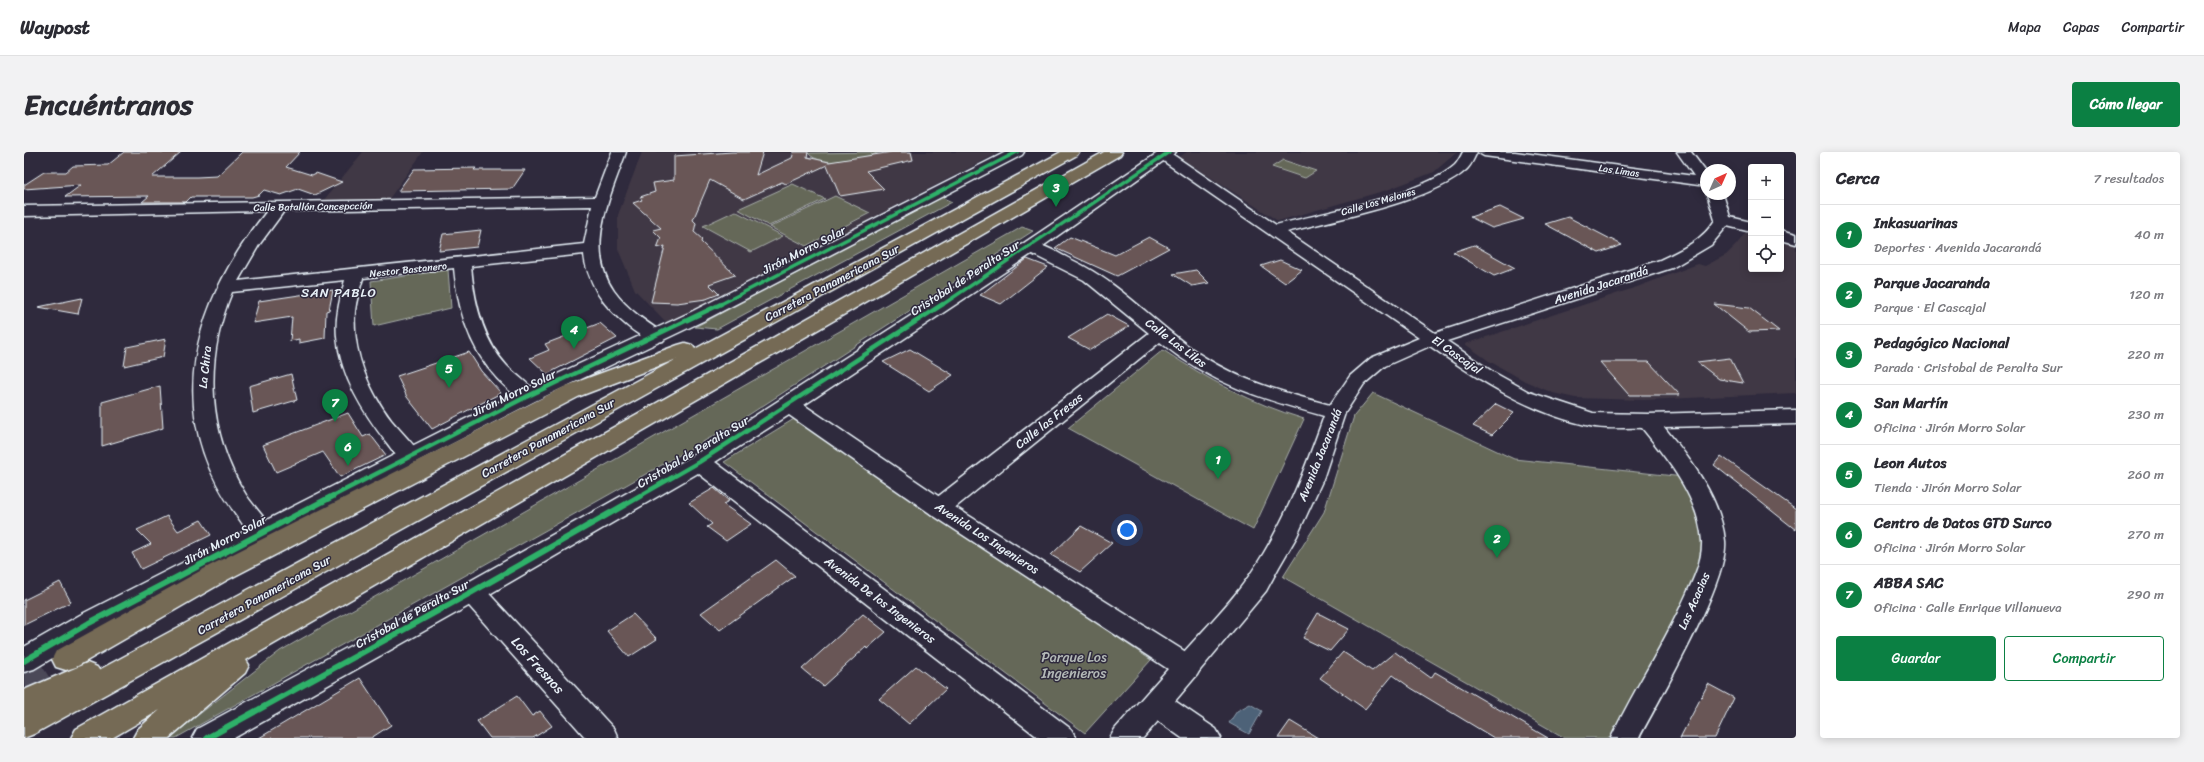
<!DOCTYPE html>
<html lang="es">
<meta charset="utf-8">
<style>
:root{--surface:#fff;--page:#f2f2f3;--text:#2b2b33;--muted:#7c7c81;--line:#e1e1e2;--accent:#0b8043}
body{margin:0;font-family:Sriracha,sans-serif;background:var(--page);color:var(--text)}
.controls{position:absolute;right:12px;top:12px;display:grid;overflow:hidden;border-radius:4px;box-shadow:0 2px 10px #0003}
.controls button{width:36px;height:36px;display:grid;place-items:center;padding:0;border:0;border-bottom:1px solid var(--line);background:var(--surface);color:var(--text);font:20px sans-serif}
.compass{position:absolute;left:1676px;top:12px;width:36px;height:36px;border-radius:50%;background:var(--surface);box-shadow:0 2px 10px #0003;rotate:45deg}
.you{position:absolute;left:1103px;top:378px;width:14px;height:14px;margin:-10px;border:3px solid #fff;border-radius:50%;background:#1a73e8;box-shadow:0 0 0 6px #1a73e833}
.badge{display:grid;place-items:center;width:26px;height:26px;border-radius:50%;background:var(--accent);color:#fff;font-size:13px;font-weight:700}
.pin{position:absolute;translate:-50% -33px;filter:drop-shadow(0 1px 2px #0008)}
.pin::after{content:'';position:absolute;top:21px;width:14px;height:12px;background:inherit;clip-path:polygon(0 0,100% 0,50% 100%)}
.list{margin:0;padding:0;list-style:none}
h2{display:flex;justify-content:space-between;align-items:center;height:52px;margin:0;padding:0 16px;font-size:17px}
h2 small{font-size:13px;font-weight:400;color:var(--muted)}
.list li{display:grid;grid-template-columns:26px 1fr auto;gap:12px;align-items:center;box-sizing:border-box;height:60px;padding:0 16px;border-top:1px solid var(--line)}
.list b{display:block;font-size:15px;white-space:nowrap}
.list p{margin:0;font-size:13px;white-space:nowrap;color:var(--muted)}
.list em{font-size:13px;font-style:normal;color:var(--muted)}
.actions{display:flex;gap:8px;padding:12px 16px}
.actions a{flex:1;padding:9px 0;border:1px solid var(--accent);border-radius:4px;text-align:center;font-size:14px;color:var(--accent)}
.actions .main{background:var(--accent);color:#fff}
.icon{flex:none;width:22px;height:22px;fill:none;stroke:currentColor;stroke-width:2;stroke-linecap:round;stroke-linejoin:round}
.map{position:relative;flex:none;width:1772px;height:586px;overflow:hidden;border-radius:4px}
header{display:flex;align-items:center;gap:24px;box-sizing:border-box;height:56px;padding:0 20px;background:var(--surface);border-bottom:1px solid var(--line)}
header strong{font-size:19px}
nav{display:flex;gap:22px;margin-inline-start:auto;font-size:14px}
.intro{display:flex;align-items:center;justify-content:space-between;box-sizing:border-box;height:96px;padding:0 24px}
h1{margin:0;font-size:28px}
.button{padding:10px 18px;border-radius:4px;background:var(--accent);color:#fff;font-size:14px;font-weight:700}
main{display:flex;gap:24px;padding:0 24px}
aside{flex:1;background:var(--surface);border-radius:4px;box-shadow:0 2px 10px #0003}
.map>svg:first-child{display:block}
</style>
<header>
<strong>Waypost</strong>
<nav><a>Mapa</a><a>Capas</a><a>Compartir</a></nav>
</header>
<div class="intro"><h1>Encuéntranos</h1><a class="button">Cómo llegar</a></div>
<main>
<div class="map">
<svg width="1772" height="586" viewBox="0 0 1772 586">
<rect width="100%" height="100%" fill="#2f2a3d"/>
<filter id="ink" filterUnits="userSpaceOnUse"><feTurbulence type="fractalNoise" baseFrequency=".025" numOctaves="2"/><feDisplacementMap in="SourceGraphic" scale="8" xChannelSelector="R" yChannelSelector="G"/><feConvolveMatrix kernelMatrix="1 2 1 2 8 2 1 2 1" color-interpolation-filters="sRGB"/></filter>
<g filter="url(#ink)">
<!-- built -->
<path fill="#403845" d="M339 0H399L364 48 299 49Z
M618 0H976L644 172 611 138 594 97V63Z
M1163 0H1433L1410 20 1363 38 1254 69 1155 5Z
M1721 81 1727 82V117H1757V89L1772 93V241L1620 248 1551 246 1529 241 1501 229 1465 209 1441 192 1613 135 1674 112 1681 114 1702 103 1713 92Z"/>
<!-- green -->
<path fill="#656859" stroke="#a6aca8" d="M856 0C839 7 797 17 784 1Z
M1259 8 1292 19 1281 26 1248 15Z
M769 32 801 47 745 74 714 57Z
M811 44 846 61 782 94 746 75Z
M917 45 928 50 693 177 671 175Z
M711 59 759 84 727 100 679 74Z
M998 75 1009 79 709 273 152 586H145L256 499Z
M424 118 427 156 350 174 347 129Z
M1139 198C1185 228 1227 251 1280 267L1229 378 1044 276Z
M1349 241 1490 307 1660 325 1673 345 1679 386 1668 446 1586 586H1541L1259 425 1300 360 1330 264Z
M770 267 1127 508 1061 581 700 310Z"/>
<!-- water -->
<path fill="#4d6278" stroke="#8b9bab" d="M1226 552 1238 559 1225 582 1205 571 1213 559Z"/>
<!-- building -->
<path fill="#695757" stroke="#e8f1f8" d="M100 0H157L128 25H173L193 24 218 0H276L262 15 288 23 292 21 318 30 291 43 274 37 257 43 240 38 235 43 228 45H167L162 50H118L125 44 41 45 57 33 0 37V33L20 20H42L49 14 84 13Z
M708 0H739L732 23 768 6 770 0H784L783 5 805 10 868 0H887L889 8 842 19 860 37 816 44 803 13 762 32 758 30 720 47 686 28 669 68 672 71 670 80 678 87 677 90 711 123 685 132 695 142 682 147 653 151 627 150 641 94 633 96 637 86 629 78 637 76 609 51 618 48 616 45 631 40 629 31 650 28V4Z
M452 16 450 18H501L488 37 374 39 390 17Z
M1476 55 1500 67 1468 76 1446 65Z
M1544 65 1598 93 1575 101 1521 72Z
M457 78 453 95 415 99 419 82Z
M1046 85 1091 103 1125 85 1145 96 1093 124 1031 96Z
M1450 93 1491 116 1470 124 1429 100Z
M1003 107 1024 115 977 152 956 143Z
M1256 108 1278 118 1261 131 1237 114Z
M1172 118 1185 131 1168 134 1149 122Z
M309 138 305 158 302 159 301 186 275 191V187L266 189 268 165 229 171 235 149Z
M58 146 54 162 14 155Z
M1690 152 1725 156 1755 179 1725 180Z
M1083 162 1105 174 1066 198 1044 186Z
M576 171 593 186 523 222 506 206 525 198 521 192Z
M142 187 139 205 100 214 103 195Z
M886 197 929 223 905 239 859 210Z
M445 200 457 219 477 241 408 277 383 245 373 224Z
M1706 206 1719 231 1695 227 1673 210Z
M1576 210H1625L1656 243H1605Z
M267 222 273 248 229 261 225 234Z
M136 234 139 276 78 294V250Z
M1472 252 1490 261 1468 283 1449 274Z
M324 261 339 285 346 282 362 303 316 325 299 300 252 320 239 293Z
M1697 304 1772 357V378L1690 313Z
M690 336 705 349 699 352 727 372 702 389 683 375 688 372 665 351Z
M143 364 154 379 177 368 187 383 117 417 108 401 127 392 113 378Z
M1057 374 1088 391 1056 420 1027 403Z
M752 408 771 424 696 478 677 461Z
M36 430 47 450 0 473V448Z
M1294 461 1325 477 1306 499 1279 486Z
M609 462 633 487 605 505 583 479Z
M839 462 862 480 843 497 842 495 799 534 778 517Z
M1319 500 1348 519 1371 500 1407 526 1411 520 1524 586H1470L1387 536 1369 523 1341 557 1296 526Z
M892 514 922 537 885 572 855 547Z
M336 526 367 573 347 586H235Z
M1684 532 1710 546 1691 586H1656Z
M493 544 508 564 516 559 528 574 509 586H466L453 569Z
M1266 569 1294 586H1254Z"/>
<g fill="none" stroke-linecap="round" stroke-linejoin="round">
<!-- highway-tunnel -->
<path stroke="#4b4859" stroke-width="26" stroke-dasharray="26 13" stroke-linecap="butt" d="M0 534 42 507"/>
<!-- street casing -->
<g stroke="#e8f1f8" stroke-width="3">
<path id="street" d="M588 0H602C587 43 560 96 590 139 603 157 621 169 639 181L641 185 639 189C619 194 584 158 574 142 567 129 561 116 560 102L447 114C450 149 458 187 483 214 493 224 506 232 514 244L511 248C499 252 494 246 485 238 449 207 434 162 430 116L339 126C336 137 332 148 331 159 328 199 344 237 367 268 377 280 389 291 397 304L394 309C389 310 384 312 379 309 373 306 367 296 363 291 339 260 317 225 313 185 311 165 316 147 321 128L208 140C180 207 183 281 222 343 231 356 242 367 250 380L246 386C228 392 221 374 211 361 137 257 170 150 243 59L0 64V54L571 45ZM568 54 560 92 214 129 235 93 260 59Z
M1135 0H1145L1252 73C1298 61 1398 43 1431 13 1434 10 1437 4 1439 0H1491L1670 24 1653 0H1667L1682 20V34L1460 4 1453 0C1450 6 1447 14 1442 18 1409 49 1308 68 1263 80L1411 181 1636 108C1657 98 1678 89 1691 68L1683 42H1699L1706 65 1727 70V80L1703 74 1687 93 1648 116 1423 189 1469 220 1505 240 1569 261 1624 262 1772 258V272L1640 275C1666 307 1697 346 1701 389 1705 429 1636 546 1615 586H1587C1610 537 1641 491 1663 441 1670 426 1679 407 1678 389 1675 346 1644 308 1618 276 1602 275 1582 278 1566 274 1506 261 1456 229 1406 194L1361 214 1340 232 1321 261 1299 327 1273 384 1255 415 1242 439 1172 523 1163 526 1154 523 1150 515 1154 507C1176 481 1206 452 1225 424 1259 375 1280 320 1300 264 1236 246 1189 233 1136 190L923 362 915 364 907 362 904 356 907 350 1125 181 1060 128 1000 98 998 95 1000 92C1015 88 1035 102 1048 108 1097 131 1132 173 1177 203 1216 229 1261 241 1306 253L1326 224 1347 206 1395 186 1135 6 1133 3Z
M1757 78 1772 82V92L1757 88Z
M448 430 457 433 590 577 594 586H562L439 447 436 440 439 433Z"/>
</g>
<!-- secondary casing -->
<g stroke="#e8f1f8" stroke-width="3">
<path id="secondary" d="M982 0H1000L998 3 679 169 511 249 394 309 74 479 10 517 0 520V495L56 463 378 299 497 239 665 161Z
M1135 0H1152L1012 99 780 253 923 350 1173 507 1177 515 1173 523 1151 549 1192 577 1197 586H1158L1134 569 1119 586H1086L1091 577 1144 517 907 362 765 263 691 310 1047 577 1052 586H1015L674 321 457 447 210 586H168L173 577 439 433 667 305 1000 91Z"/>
</g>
<!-- highway casing -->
<g stroke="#e8f1f8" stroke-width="3">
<path id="highway" d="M1037 0H1055L1053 3 10 582 0 586V538L63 511 73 515 75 518 653 207 556 244 203 428 52 515 42 518 32 515 28 507 32 499 185 414 542 234 654 193 661 191 668 193 671 197Z
M1080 0H1098L1096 3 222 508 225 513 221 521 145 586H109L114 577 136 558 88 586H47L52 577Z"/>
</g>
<!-- street -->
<use href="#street" fill="#2f2a3d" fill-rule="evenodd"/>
<!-- secondary -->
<use href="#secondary" fill="#2f2a3d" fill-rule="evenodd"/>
<!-- highway -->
<use href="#highway" fill="#756a55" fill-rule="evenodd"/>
<!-- cycleway-far2 casing -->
<g stroke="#2f2a3d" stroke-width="5.5">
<path id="cycleway-far2" d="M695 153 993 0
M918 153 1145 0"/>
</g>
<!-- cycleway-far1 casing -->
<g stroke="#2f2a3d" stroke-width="7">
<path id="cycleway-far1" d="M307 345 504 244 697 152
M614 345 675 310 919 152"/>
</g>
<!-- cycleway casing -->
<g stroke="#2f2a3d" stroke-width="8">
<path id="cycleway" d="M0 509 65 471 309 344
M183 586 448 440 616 344"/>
</g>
<!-- cycleway-far2 -->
<use href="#cycleway-far2" stroke="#2db169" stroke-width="3.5"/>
<!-- cycleway-far1 -->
<use href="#cycleway-far1" stroke="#2db169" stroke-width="4.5"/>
<!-- cycleway -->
<use href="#cycleway" stroke="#2db169" stroke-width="6"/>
</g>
</g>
<g text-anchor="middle" stroke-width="3" stroke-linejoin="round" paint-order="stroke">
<!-- far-street labels -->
<g font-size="10" fill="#e8f1f8" stroke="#2f2a3d">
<text transform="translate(1595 18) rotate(8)" y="4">Las Limas</text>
<text transform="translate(1354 49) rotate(-16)" y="4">Calle Los Melones</text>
<text transform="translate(289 54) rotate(-1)" y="4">Calle Batallón Concepcción</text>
<text transform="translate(384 117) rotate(-6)" y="4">Nestor Bastanero</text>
</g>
<!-- street labels -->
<g font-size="12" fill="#e8f1f8" stroke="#2f2a3d">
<text transform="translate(780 98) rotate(-27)" y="4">Jirón Morro Solar</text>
<text transform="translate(941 126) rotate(-33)" y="4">Cristobal de Peralta Sur</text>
<text transform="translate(808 131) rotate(-28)" y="4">Carretera Panamericana Sur</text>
<text transform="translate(1577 133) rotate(-18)" y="4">Avenida Jacarandá</text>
<text transform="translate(1152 191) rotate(37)" y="4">Calle Las Lilas</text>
<text transform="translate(1433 203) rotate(35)" y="4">El Cascajal</text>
<text transform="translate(181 215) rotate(-84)" y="4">La Chira</text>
<text transform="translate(490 241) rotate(-26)" y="4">Jirón Morro Solar</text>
<text transform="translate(1025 269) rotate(-38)" y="4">Calle las Fresas</text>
<text transform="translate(524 286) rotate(-29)" y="4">Carretera Panamericana Sur</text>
<text transform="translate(669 300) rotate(-31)" y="4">Cristobal de Peralta Sur</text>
<text transform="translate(1296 303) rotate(-68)" y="4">Avenida Jacarandá</text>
<text transform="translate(963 386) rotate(33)" y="4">Avenida Los Ingenieros</text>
<text transform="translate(201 388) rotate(-28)" y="4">Jirón Morro Solar</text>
<text transform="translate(240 443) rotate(-29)" y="4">Carretera Panamericana Sur</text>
<text transform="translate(856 448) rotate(37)" y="4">Avenida De los Ingenieros</text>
<text transform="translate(1670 449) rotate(-66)" y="4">Las Acacias</text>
<text transform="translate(388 462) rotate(-29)" y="4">Cristobal de Peralta Sur</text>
</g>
<!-- neighbourhood labels -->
<g font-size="13" letter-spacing="1" fill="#e8f1f8" stroke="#2f2a3d">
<text x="315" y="145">SAN PABLO</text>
</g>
<!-- near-park labels -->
<g font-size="14" fill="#b4bab8" stroke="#2f2a3d">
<text x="1050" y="510">Parque Los<tspan x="1050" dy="16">Ingenieros</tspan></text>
</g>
<!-- near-street labels -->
<g font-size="14" fill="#e8f1f8" stroke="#2f2a3d">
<text transform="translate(514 513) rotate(48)" y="5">Los Fresnos</text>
</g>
</g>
</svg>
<div class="controls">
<button>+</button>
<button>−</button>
<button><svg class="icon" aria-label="locate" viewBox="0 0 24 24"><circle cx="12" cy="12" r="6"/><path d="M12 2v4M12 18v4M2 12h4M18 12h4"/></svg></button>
</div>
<svg class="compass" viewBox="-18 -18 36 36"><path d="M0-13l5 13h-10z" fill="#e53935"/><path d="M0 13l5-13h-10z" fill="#7c7c81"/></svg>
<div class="you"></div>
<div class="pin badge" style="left:1194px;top:327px">1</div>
<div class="pin badge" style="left:1473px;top:406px">2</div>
<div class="pin badge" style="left:1032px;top:55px">3</div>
<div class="pin badge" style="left:550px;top:197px">4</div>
<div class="pin badge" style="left:425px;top:236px">5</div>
<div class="pin badge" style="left:324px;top:314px">6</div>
<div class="pin badge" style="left:311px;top:270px">7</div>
</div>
<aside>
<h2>Cerca<small>7 resultados</small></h2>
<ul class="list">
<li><span class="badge">1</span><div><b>Inkasuarinas</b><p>Deportes · Avenida Jacarandá</p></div><em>40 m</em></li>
<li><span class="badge">2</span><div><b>Parque Jacaranda</b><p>Parque · El Cascajal</p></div><em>120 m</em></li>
<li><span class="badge">3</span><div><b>Pedagógico Nacional</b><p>Parada · Cristobal de Peralta Sur</p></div><em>220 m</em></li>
<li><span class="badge">4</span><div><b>San Martín</b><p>Oficina · Jirón Morro Solar</p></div><em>230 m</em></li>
<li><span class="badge">5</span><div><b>Leon Autos</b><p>Tienda · Jirón Morro Solar</p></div><em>260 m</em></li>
<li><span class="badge">6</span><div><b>Centro de Datos GTD Surco</b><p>Oficina · Jirón Morro Solar</p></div><em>270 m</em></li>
<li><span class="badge">7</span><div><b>ABBA SAC</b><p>Oficina · Calle Enrique Villanueva</p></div><em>290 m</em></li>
</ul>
<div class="actions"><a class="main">Guardar</a><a>Compartir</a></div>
</aside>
</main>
